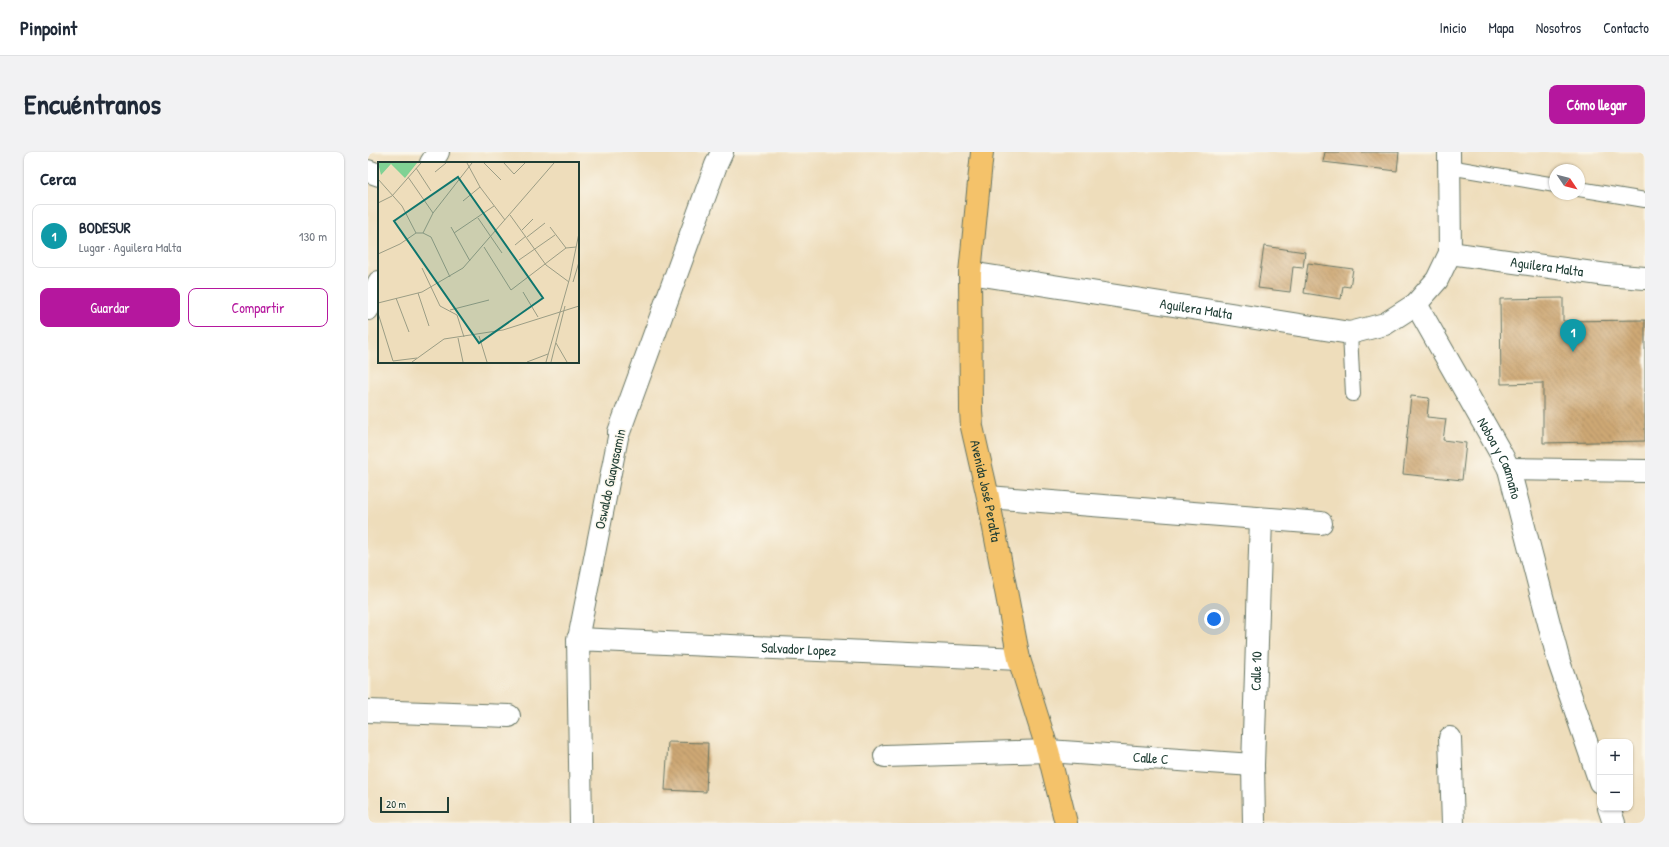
<!DOCTYPE html>
<html lang="es">
<meta charset="utf-8">
<style>
:root{--surface:#fff;--page:#f2f2f3;--text:#1f2937;--muted:#747a83;--line:#e0e1e3;--accent:#b5179e}
body{margin:0;font-family:"Patrick Hand",sans-serif;background:var(--page);color:var(--text)}
.controls{position:absolute;right:12px;bottom:12px;display:grid;overflow:hidden;border-radius:8px;box-shadow:0 1px 3px #0004}
.controls button{width:36px;height:36px;display:grid;place-items:center;padding:0;border:0;border-bottom:1px solid var(--line);background:var(--surface);color:var(--text);font:20px sans-serif}
.compass{position:absolute;left:1181px;top:12px;width:36px;height:36px;border-radius:50%;background:var(--surface);box-shadow:0 1px 3px #0004;rotate:125deg}
.scale{position:absolute;left:12px;bottom:10px;width:69px;box-sizing:border-box;padding-left:4px;border:2px solid #1f3d34;border-top:0;font-size:11px;line-height:14px;white-space:nowrap;color:#1f3d34;-webkit-text-stroke:3px #fbf7ec;paint-order:stroke}
.you{position:absolute;left:846px;top:467px;width:14px;height:14px;margin:-10px;border:3px solid #fff;border-radius:50%;background:#1a73e8;box-shadow:0 0 0 6px #1a73e833}
.badge{display:grid;place-items:center;width:26px;height:26px;border-radius:50%;background:var(--accent);color:#fff;font-size:13px;font-weight:700}
.pin{position:absolute;translate:-50% -33px;filter:drop-shadow(0 1px 2px #0008)}
.pin::after{content:'';position:absolute;top:21px;width:14px;height:12px;background:inherit;clip-path:polygon(0 0,100% 0,50% 100%)}
.list{margin:0;padding:0;list-style:none}
h2{display:flex;justify-content:space-between;align-items:center;height:52px;margin:0;padding:0 16px;font-size:17px}
h2 small{font-size:13px;font-weight:400;color:var(--muted)}
.list li{display:grid;grid-template-columns:26px 1fr auto;gap:12px;align-items:center;box-sizing:border-box;height:64px;margin:0 8px 8px;padding:0 8px;border:1px solid var(--line);border-radius:8px}
.list b{display:block;font-size:15px;white-space:nowrap}
.list p{margin:0;font-size:13px;white-space:nowrap;color:var(--muted)}
.list em{font-size:13px;font-style:normal;color:var(--muted)}
.actions{display:flex;gap:8px;padding:12px 16px}
.actions a{flex:1;padding:9px 0;border:1px solid var(--accent);border-radius:8px;text-align:center;font-size:14px;color:var(--accent)}
.actions .main{background:var(--accent);color:#fff}
.map{position:relative;flex:none;width:1277px;height:671px;overflow:hidden;border-radius:8px}
header{display:flex;align-items:center;gap:24px;box-sizing:border-box;height:56px;padding:0 20px;background:var(--surface);border-bottom:1px solid var(--line)}
header strong{font-size:19px}
nav{display:flex;gap:22px;margin-inline-start:auto;font-size:14px}
.intro{display:flex;align-items:center;justify-content:space-between;box-sizing:border-box;height:96px;padding:0 24px}
h1{margin:0;font-size:28px}
.button{padding:10px 18px;border-radius:8px;background:var(--accent);color:#fff;font-size:14px;font-weight:700}
main{display:flex;gap:24px;padding:0 24px}
aside{flex:1;background:var(--surface);border-radius:8px;box-shadow:0 1px 3px #0004}
.map>svg:first-child{display:block}
</style>
<header>
<strong>Pinpoint</strong>
<nav><a>Inicio</a><a>Mapa</a><a>Nosotros</a><a>Contacto</a></nav>
</header>
<div class="intro"><h1>Encuéntranos</h1><a class="button">Cómo llegar</a></div>
<main>
<aside>
<h2>Cerca<small></small></h2>
<ul class="list">
<li><span class="badge" style="background:#0f9aa8">1</span><div><b>BODESUR</b><p>Lugar · Aguilera Malta</p></div><em>130 m</em></li>
</ul>
<div class="actions"><a class="main">Guardar</a><a>Compartir</a></div>
</aside>
<div class="map">
<svg width="1277" height="671" viewBox="0 0 1277 671">
<defs>
<pattern id="building-back-hatch" width="6" height="6" patternUnits="userSpaceOnUse"><rect width="6" height="6" fill="#cea874"/><path d="M-1 5l2 2M0 0l6 6M5-1l2 2" fill="none" stroke="#a78a60"/></pattern>
</defs>
<rect width="100%" height="100%" fill="#fbf7ec"/>
<filter id="ink" filterUnits="userSpaceOnUse"><feTurbulence type="fractalNoise" baseFrequency=".025" numOctaves="2"/><feDisplacementMap in="SourceGraphic" scale="8" xChannelSelector="R" yChannelSelector="G"/><feConvolveMatrix kernelMatrix="1 2 1 2 8 2 1 2 1" color-interpolation-filters="sRGB"/></filter>
<filter id="wash" filterUnits="userSpaceOnUse"><feTurbulence type="fractalNoise" baseFrequency=".012" numOctaves="4" result="noise"/><feDisplacementMap in="SourceGraphic" scale="16" xChannelSelector="R" yChannelSelector="G"/><feGaussianBlur stdDeviation="0.9" result="paint"/><feColorMatrix in="noise" values="0 0 0 0 0 0 0 0 0 0 0 0 0 0 0 0 0 1.4 0 .05"/><feComposite in="paint" operator="in"/></filter>
<g filter="url(#wash)">
<rect width="100%" height="100%" fill="#edb"/>
<g id="blocks">
<!-- building -->
<path fill="url(#building-back-hatch)" d="M957 0H1031L1029 19 955 10Z
M896 94 937 100 935 116 925 115 922 140 890 136Z
M940 111 985 117 982 135 975 134 973 147 936 141Z
M1195 146V169L1277 168V289L1175 291V231L1133 232 1132 147Z
M1043 244 1061 246 1059 265 1078 267 1075 288 1098 291 1094 328 1035 322Z
M300 590 340 591 338 640 297 638Z"/>
</g>
</g>
<g filter="url(#ink)">
<use href="#blocks" fill-opacity="0" stroke="#677563" stroke-width="1"/>
<g fill="none" stroke-linecap="round" stroke-linejoin="round">
<!-- service casing -->
<g stroke="#677563" stroke-width="16">
<path id="service" d="M1081 15 1187 33
M1211 37 1277 48
M982 181 985 242"/>
</g>
<!-- pedestrian casing -->
<g stroke="#677563" stroke-width="22">
<path id="pedestrian" d="M210 487 251 280"/>
</g>
<!-- minor casing -->
<g stroke="#677563" stroke-width="24">
<g id="minor">
<path d="M63 11 70 0"/>
<path d="M0 19 11 23"/>
<path id="s1" d="M1082 101 1239 123 1277 126"/>
<path id="s2" d="M602 121 982 181 1017 172 1048 152 1069 128 1082 101 1081 0"/>
<path id="s3" d="M1048 152 1132 300 1141 317 1191 510 1232 630"/>
<path d="M0 157 11 130"/>
<path d="M251 280 348 13 354 0"/>
<path d="M1141 317 1277 319"/>
<path d="M620 345 953 371"/>
<path d="M0 559 141 564"/>
<path d="M1082 586 1085 671"/>
<path id="s4" d="M517 604 680 599 885 613"/>
<path d="M1241 656 1246 671"/>
<path id="s5" d="M213 671 210 487 651 507"/>
<path id="s6" d="M886 671 885 613 893 367"/>
</g>
</g>
<!-- trunk casing -->
<g stroke="#677563" stroke-width="24">
<g id="trunk">
<path id="s7" d="M614 0 602 121 603 258 604 275 620 345 651 507 680 599 698 671"/>
</g>
</g>
<!-- service -->
<use href="#service" stroke="#fff" stroke-width="14"/>
<!-- pedestrian -->
<use href="#pedestrian" stroke="#fff" stroke-width="20"/>
<!-- minor -->
<use href="#minor" stroke="#fff" stroke-width="22"/>
<!-- trunk -->
<use href="#trunk" stroke="#f4c26a" stroke-width="22"/>
</g>
</g>
<g text-anchor="middle" stroke-width="3" stroke-linejoin="round" paint-order="stroke">
<!-- street labels -->
<g font-size="14" fill="#1f3d34" stroke="#fbf7ec">
<text dy="5" stroke="none"><textPath href="#s1" startOffset="98">Aguilera Malta</textPath></text>
<text dy="5" stroke="none"><textPath href="#s2" startOffset="229">Aguilera Malta</textPath></text>
<text dy="5" stroke="none"><textPath href="#s3" startOffset="176">Noboa y Caamaño</textPath></text>
<text transform="translate(242 327) rotate(-78)" y="5">Oswaldo Guayasamin</text>
<text dy="5" stroke="none"><textPath href="#s7" startOffset="341">Avenida José Peralta</textPath></text>
<text dy="5" stroke="none"><textPath href="#s5" startOffset="405">Salvador Lopez</textPath></text>
<text dy="5" stroke="none"><textPath href="#s6" startOffset="152">Calle 10</textPath></text>
<text dy="5" stroke="none"><textPath href="#s4" startOffset="266">Calle C</textPath></text>
</g>
</g>
<!-- overview -->
<g transform="translate(10 10)">
<rect width="201" height="201" fill="#edb"/>
<path d="M0 1H39L27 16 13 2 3 13Z" fill="#80d294"/>
<path fill="none" stroke="#9b9d85" stroke-width="1" d="M89 1 102 25 127 58M106 1 123 18M126 1 136 12 147 1M38 6 53 29M57 10 68 1M30 15 55 51M0 17 24 44 38 71M85 39 102 25M0 41 14 34 43 1M132 53 168 103 191 120M100 56 124 91M73 65 92 99M172 65 188 86 198 85M144 68 155 57M45 71 55 51 94 1M76 71 116 44M149 75 167 61M137 83 148 74M106 85 133 128 188 86M0 92 22 82 38 71H45L53 75 72 115M141 98 177 73M44 106 62 144 79 153 86 175M195 120 201 100M145 130 160 155M40 131 51 164M18 136 31 170M0 141 44 130 85 106 176 1M72 148 111 138M0 151 15 199 39 196M101 174 109 200M80 176 85 200M178 181 189 200M34 200 66 177 125 168 201 144M149 200 170 192M168 200 192 115 201 71M173 200 187 144"/>
<path fill="#0f766e" fill-opacity="0.15" stroke="#0f766e" stroke-width="2" d="M80 15 165 136 101 181 16 59Z"/>
<rect width="201" height="201" fill="none" stroke="#1f3d34" stroke-width="2"/>
</g>
</svg>
<div class="controls">
<button>+</button>
<button>−</button>
</div>
<svg class="compass" viewBox="-18 -18 36 36"><path d="M0-13l5 13h-10z" fill="#e53935"/><path d="M0 13l5-13h-10z" fill="#747a83"/></svg>
<div class="scale">20 m</div>
<div class="you"></div>
<div class="pin badge" style="left:1205px;top:200px;background:#0f9aa8">1</div>
</div>
</main>
